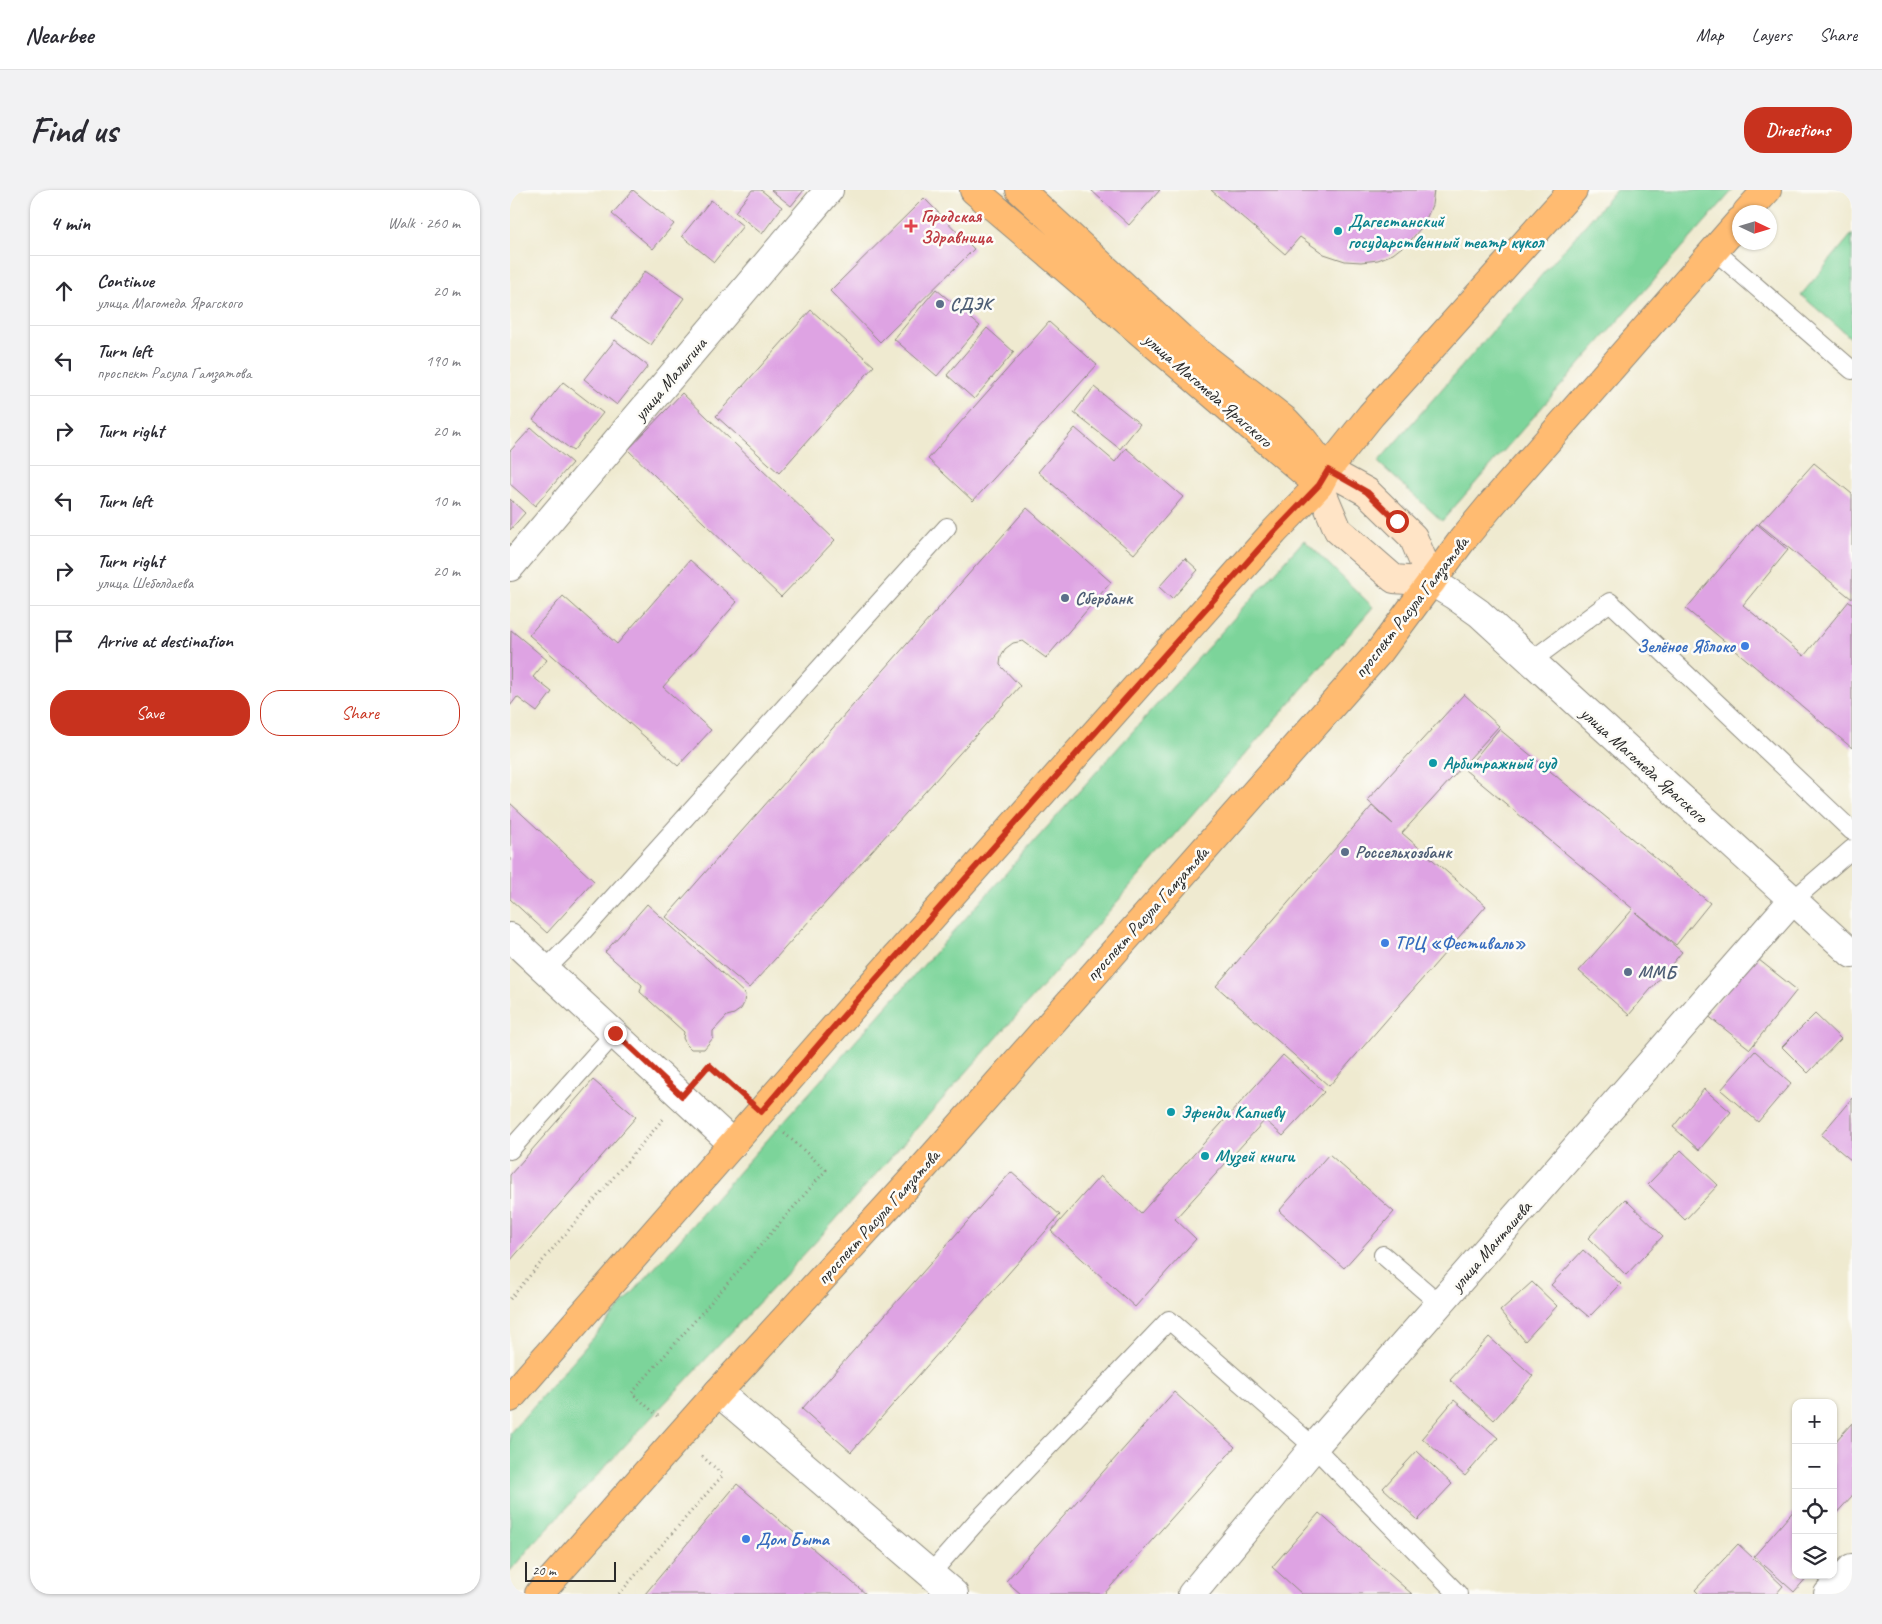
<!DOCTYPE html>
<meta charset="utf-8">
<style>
:root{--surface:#fff;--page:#f2f2f3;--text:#2b2b33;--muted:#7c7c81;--line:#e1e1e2;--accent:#c8321e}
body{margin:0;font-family:Caveat,sans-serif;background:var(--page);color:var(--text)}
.controls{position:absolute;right:15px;bottom:15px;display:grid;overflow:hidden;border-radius:10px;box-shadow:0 1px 4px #0004}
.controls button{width:45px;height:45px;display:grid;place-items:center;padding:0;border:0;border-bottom:1px solid var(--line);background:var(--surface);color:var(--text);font:25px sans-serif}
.compass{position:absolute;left:1222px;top:15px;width:45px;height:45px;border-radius:50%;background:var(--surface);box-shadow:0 1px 4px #0004;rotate:94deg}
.scale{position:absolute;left:15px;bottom:12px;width:91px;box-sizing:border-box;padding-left:5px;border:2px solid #2b2b2b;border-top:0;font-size:14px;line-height:18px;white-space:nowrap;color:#2b2b2b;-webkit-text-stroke:4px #fdfcf7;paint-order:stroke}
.stop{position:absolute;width:15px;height:15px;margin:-11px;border:4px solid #c8321e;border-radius:50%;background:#fff}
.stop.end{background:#c8321e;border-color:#fff;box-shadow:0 1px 5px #0008}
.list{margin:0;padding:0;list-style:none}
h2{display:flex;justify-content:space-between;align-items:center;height:65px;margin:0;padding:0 20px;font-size:21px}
h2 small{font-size:16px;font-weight:400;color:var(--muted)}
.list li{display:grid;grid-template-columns:32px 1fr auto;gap:15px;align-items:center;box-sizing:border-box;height:70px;padding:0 20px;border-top:1px solid var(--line)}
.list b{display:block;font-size:19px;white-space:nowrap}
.list p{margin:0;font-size:16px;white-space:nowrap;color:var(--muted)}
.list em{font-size:16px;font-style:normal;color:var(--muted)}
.actions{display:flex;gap:10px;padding:15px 20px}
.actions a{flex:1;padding:11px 0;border:1px solid var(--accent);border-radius:20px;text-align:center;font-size:18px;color:var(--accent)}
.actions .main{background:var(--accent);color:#fff}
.icon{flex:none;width:28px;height:28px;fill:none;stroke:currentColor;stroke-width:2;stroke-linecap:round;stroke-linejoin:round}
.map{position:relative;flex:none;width:1342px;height:1404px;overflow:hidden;border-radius:20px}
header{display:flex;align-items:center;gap:30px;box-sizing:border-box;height:70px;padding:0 25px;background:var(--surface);border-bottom:1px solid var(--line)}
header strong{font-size:24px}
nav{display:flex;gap:28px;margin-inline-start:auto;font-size:18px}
.intro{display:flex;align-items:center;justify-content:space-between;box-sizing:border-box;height:120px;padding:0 30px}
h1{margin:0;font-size:35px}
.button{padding:12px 22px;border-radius:20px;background:var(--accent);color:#fff;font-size:18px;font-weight:700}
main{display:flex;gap:30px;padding:0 30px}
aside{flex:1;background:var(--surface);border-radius:20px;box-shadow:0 1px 4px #0004}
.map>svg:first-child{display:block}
</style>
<header>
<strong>Nearbee</strong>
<nav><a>Map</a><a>Layers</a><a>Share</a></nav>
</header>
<div class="intro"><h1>Find us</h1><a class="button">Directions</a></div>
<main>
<aside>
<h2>4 min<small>Walk · 260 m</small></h2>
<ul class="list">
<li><svg class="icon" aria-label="ahead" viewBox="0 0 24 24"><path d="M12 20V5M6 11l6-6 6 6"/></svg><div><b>Continue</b><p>улица Магомеда Ярагского</p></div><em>20 m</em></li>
<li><svg class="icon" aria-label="left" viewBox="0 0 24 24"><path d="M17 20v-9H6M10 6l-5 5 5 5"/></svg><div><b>Turn left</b><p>проспект Расула Гамзатова</p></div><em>190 m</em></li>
<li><svg class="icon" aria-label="right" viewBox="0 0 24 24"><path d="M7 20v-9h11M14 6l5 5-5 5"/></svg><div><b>Turn right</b></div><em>20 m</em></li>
<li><svg class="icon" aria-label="left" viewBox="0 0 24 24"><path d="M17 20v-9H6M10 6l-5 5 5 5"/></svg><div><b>Turn left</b></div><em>10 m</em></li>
<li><svg class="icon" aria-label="right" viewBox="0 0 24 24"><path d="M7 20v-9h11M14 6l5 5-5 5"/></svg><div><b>Turn right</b><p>улица Шеболдаева</p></div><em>20 m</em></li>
<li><svg class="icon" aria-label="arrive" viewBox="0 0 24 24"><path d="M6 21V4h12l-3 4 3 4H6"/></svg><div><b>Arrive at destination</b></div></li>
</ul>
<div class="actions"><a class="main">Save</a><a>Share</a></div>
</aside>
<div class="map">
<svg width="1342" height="1404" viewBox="0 0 1342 1404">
<rect width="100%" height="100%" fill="#fdfcf7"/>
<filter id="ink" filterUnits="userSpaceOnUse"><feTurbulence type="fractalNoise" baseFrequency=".02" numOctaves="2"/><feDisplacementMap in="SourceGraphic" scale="10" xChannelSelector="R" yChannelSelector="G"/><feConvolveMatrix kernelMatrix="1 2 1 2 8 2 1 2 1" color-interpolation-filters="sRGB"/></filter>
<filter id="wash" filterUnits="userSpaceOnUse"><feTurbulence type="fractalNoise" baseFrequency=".0096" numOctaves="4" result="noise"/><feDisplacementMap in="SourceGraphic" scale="20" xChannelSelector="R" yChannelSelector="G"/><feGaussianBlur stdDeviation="1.12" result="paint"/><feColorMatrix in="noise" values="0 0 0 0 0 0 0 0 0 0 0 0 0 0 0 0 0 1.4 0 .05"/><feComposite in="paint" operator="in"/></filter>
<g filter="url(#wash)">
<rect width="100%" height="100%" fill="#efead0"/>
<!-- green -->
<path fill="#7bd49a" stroke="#538062" d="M1106 0H1223L932 331 868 272Z
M1342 44V149L1291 105Z
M794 350 863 417 587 735 312 1045 22 1355 0 1381V1243L233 977Z"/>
<g id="blocks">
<!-- building -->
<path fill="#dea3e3" d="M123 0 164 34 143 59 102 24Z
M242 0H251L272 17 252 44 225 22Z
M261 0H294L281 16Z
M581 0H650L619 35Z
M701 0H924L922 15 914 34 901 50 883 64 868 70 851 72 835 71 814 64 790 47 775 64Z
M414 8 464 59 370 152 320 101Z
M201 10 233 36 204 72 172 46Z
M135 81 174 108 141 155 102 128Z
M426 99 470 136 427 186 384 149Z
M301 120 364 176 269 283 206 226Z
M539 132 587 175 463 311 418 269Z
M477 138 504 162 464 209 437 185Z
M105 150 138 176 107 215 74 189Z
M53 192 93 223 63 261 23 230Z
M584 197 630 234 610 259 564 223Z
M172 203 325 350 271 407 118 260Z
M21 238 62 273 25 316 0 294V261Z
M565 238 605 272 616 258 673 307 624 364 528 282Z
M1304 273 1342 304V409L1249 334Z
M0 309 15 323 0 340Z
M517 318 601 392 536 468 513 451 503 453 495 459 491 466 490 475 510 496 239 798 156 727Z
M1247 334 1278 360 1233 415 1294 466 1339 411 1342 413V558L1176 419Z
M675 368 688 380 662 409 649 397Z
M180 370 227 412 153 497 201 540 168 576 19 445 53 406 107 454Z
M1 440 37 470 23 487 42 502 27 522 7 507 0 516Z
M954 504 989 536 892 643 976 716 819 896 706 796 862 616 883 634 857 610Z
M989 539 1200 713 1166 755 1126 723 1172 762 1119 825 1069 781 1123 719 955 580Z
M0 613 84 691 37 743 0 709Z
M137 714 235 804 234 813 231 819 224 824 217 826 203 841V848L194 859H181L176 854 173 848 174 842 130 802 132 795 95 762Z
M1244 766 1287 800 1240 859 1197 825Z
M1305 824 1331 849 1298 883 1272 857Z
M1245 861 1281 893 1248 932 1211 900Z
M773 865 814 902 773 946 755 930 665 1029 686 1049 625 1117 541 1041 590 986 631 1023Z
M83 890 126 927 0 1071V985Z
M1194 899 1221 922 1189 960 1163 937Z
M1342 908V971L1311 945Z
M1171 960 1208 995 1175 1030 1138 994Z
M819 964 884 1022 834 1078 769 1021Z
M501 982 550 1025 341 1262 292 1219Z
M1115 1009 1153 1046 1116 1085 1078 1048Z
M1073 1060 1111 1094 1079 1127 1041 1095Z
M1022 1092 1047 1116 1015 1151 990 1121Z
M979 1147 1023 1186 984 1230 940 1190Z
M664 1202 725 1257 594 1404H511L496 1391Z
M944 1210 988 1248 955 1286 912 1248Z
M1342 1233V1306L1323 1327V1254Z
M907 1261 942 1294 908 1330 873 1298Z
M227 1294 356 1404H135Z
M1286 1318V1385H1299L1284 1402 1244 1366Z
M809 1323 902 1404H792L762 1377Z
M1228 1354 1273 1396 1266 1404H1189L1185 1400Z"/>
</g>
</g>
<g filter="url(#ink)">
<use href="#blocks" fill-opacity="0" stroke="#8d8a7e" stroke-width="1"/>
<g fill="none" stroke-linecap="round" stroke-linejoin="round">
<!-- service casing -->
<g stroke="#8d8a7e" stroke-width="20">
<path id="service" d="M1204 60 1342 180
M1021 471 1100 412 1342 641
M1282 711 1342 659
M36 779 66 749 437 337
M0 960 105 843
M873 1065 930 1114
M421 1383 467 1331 659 1130 804 1257 948 1404"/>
</g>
<!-- minor casing -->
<g stroke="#8d8a7e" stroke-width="30">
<path id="minor" d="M0 377 319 0
M922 392 945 406 969 423 1342 764
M0 747 223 954
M208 1202 444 1404
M682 1404 804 1257 1282 711
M1318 1404 1342 1378"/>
</g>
<!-- secondary casing -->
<g stroke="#8d8a7e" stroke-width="30">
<path id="secondary" d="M817 280 857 302 903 347 922 392
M809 295 828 340 884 389 922 392"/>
</g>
<!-- primary casing -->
<g stroke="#8d8a7e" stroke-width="30">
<path id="primary" d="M464 0 809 295
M510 0 676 153 776 231 791 247 817 280
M1237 22 1257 0
M0 1208 372 783 764 342 809 295 817 280 861 225 1063 0
M29 1404 208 1202 413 978 870 461 953 349 981 315 1230 31"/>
</g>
<!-- path -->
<path stroke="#8d8a7e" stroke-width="3" stroke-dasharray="1 4" stroke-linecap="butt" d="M190 885 199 875 229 903
M0 1109 154 928
M148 1226 122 1203 316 980 273 942
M109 1404 213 1285 192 1266"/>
<!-- service -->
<use href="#service" stroke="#fff" stroke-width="18"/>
<!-- minor -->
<use href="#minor" stroke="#fff" stroke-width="28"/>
<!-- secondary -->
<use href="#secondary" stroke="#ffe4c6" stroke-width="28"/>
<!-- primary -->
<use href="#primary" stroke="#ffbb71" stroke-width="28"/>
</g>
</g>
<g fill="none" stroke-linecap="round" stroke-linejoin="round" filter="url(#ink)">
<!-- route -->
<path stroke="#c8321e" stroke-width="6" d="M105 843 172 906 199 875 251 922 328 832 608 517 764 342 809 295 818 280 857 302 887 331"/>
</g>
<!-- markers -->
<path fill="#e0444e" stroke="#fdfcf7" stroke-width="2" d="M398.5 28.5h5v5h5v5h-5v5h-5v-5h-5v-5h5z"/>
<g fill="#0f9aa8" stroke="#fdfcf7" stroke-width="2">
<circle cx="828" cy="41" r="5"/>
<circle cx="923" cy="573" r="5"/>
<circle cx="661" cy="922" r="5"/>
<circle cx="695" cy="966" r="5"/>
</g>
<g fill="#5c6f8a" stroke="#fdfcf7" stroke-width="2">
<circle cx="430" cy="114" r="5"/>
<circle cx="555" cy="408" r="5"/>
<circle cx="835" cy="662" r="5"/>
<circle cx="1118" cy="782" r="5"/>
</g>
<g fill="#3f7fe0" stroke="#fdfcf7" stroke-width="2">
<circle cx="1235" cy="456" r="5"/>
<circle cx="875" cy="753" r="5"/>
<circle cx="236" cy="1349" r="5"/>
</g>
<g text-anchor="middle" stroke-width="5" stroke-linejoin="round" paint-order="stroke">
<!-- health labels -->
<g font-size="18" font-weight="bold" fill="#be3a42" stroke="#fdfcf7" text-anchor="start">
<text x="411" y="32">Городская<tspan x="411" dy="21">Здравница</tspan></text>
</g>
<!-- culture labels -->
<g font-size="18" font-weight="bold" fill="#0d838f" stroke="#fdfcf7" text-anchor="start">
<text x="838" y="37">Дагестанский<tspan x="838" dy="21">государственный театр кукол</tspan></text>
<text x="933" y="579">Арбитражный суд</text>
<text x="671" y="928">Эфенди Капиеву</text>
<text x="705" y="972">Музей книги</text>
</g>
<!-- service labels -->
<g font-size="18" font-weight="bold" fill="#4e5e75" stroke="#fdfcf7" text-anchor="start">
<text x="440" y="120">СДЭК</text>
<text x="565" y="414">Сбербанк</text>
<text x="845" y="668">Россельхозбанк</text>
<text x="1128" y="788">ММБ</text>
</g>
<!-- street labels -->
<g font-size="18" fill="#2b2b2b" stroke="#fdfcf7">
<text transform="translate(160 189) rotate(-50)" y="6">улица Малыгина</text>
<text transform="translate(698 200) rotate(41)" y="6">улица Магомеда Ярагского</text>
<text transform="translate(901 417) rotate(-52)" y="6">проспект Расула Гамзатова</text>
<text transform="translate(1134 575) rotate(42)" y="6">улица Магомеда Ярагского</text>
<text transform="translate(637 724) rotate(-48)" y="6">проспект Расула Гамзатова</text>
<text transform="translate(368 1027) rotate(-48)" y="6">проспект Расула Гамзатова</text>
<text transform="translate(981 1056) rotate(-49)" y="6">улица Манташева</text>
</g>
<!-- shop labels -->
<g font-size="18" font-weight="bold" fill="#366cbe" stroke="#fdfcf7" text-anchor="start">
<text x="1225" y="462" text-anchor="end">Зелёное Яблоко</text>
<text x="885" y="759">ТРЦ «Фестиваль»</text>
<text x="246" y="1355">Дом Быта</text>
</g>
</g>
</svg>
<div class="controls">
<button>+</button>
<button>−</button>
<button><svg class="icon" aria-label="locate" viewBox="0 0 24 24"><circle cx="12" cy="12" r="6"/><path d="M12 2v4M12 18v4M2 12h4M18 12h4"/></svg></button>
<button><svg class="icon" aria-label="layers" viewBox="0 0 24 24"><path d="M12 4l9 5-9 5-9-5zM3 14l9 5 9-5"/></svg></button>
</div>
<svg class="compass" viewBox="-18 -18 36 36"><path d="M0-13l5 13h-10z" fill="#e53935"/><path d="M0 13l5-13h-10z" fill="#7c7c81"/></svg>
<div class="scale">20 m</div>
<div class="stop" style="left:887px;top:331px"></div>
<div class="stop end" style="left:105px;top:843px"></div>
</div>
</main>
